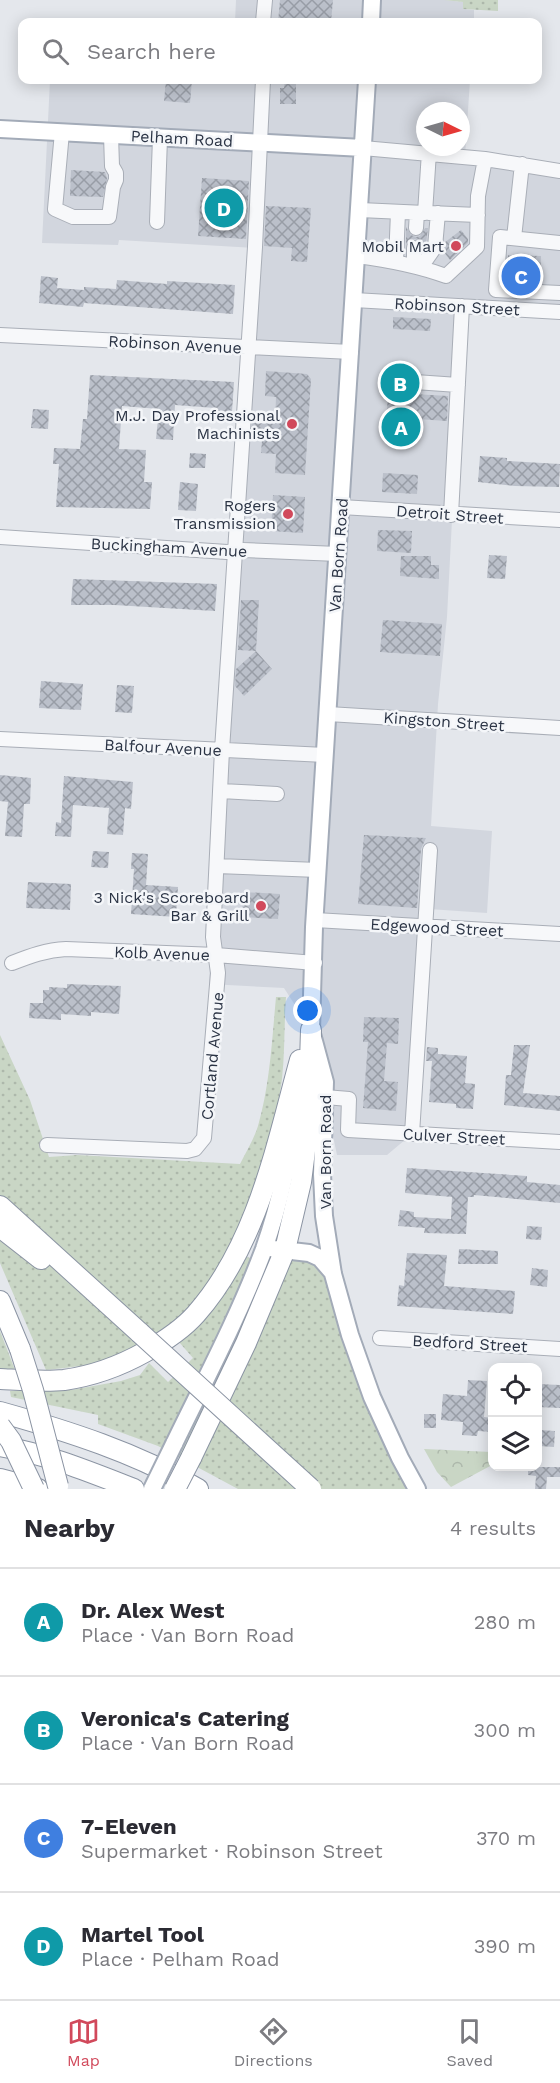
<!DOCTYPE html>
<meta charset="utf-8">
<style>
:root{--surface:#fff;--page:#f2f2f3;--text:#2b2b33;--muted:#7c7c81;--line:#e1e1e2;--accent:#d1495b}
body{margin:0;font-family:"Work Sans",sans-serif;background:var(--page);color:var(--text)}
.controls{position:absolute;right:18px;bottom:18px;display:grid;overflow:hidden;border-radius:12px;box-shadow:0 3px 15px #0003}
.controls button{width:54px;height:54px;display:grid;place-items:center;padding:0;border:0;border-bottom:2px solid var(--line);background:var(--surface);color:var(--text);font:30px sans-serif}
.compass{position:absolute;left:416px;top:102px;width:54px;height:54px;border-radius:50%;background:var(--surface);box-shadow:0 3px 15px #0003;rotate:95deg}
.you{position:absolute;left:308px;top:1011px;width:21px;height:21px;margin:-15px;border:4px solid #fff;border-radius:50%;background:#1a73e8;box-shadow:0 0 0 9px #1a73e833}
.badge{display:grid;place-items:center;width:39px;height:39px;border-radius:50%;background:var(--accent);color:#fff;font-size:20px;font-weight:700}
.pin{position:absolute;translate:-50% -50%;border:3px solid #fff;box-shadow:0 2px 6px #0006}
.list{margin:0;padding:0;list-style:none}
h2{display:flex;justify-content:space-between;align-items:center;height:78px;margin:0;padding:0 24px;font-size:26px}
h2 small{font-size:20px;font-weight:400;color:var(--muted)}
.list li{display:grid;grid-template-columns:39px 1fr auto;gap:18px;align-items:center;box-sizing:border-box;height:108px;padding:0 24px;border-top:2px solid var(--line)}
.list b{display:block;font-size:22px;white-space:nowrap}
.list p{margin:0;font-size:20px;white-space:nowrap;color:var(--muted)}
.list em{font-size:20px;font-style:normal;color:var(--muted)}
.icon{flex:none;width:33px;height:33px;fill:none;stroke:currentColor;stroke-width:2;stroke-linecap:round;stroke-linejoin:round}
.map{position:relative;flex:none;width:560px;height:1489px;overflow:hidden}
.search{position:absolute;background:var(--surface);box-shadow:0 3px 15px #0003;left:18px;right:18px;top:18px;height:66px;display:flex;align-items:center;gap:15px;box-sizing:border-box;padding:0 21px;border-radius:12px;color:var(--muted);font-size:22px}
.sheet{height:510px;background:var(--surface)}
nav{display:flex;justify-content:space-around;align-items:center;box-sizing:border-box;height:84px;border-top:2px solid var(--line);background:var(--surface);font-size:16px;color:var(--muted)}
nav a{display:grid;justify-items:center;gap:3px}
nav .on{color:var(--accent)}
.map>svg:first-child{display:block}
</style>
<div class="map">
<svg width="560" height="1489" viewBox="0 0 560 1489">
<defs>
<pattern id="grass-dots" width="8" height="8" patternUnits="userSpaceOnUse" patternTransform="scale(1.5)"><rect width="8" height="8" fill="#c9d6c5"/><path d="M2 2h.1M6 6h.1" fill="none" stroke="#adb8ab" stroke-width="1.8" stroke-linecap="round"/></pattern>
<pattern id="forest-crowns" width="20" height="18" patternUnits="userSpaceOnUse" patternTransform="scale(1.5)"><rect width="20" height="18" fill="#c9d6c5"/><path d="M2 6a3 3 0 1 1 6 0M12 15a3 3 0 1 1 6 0" fill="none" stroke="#adb8ab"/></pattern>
<pattern id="building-cross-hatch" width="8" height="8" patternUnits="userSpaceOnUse" patternTransform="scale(1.5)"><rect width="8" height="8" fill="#bbc0ca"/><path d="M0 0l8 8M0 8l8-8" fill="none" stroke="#989da6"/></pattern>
</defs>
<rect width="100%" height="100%" fill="#e4e7ec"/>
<!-- built -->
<path fill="#d2d6de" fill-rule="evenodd" d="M236 0H445L463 2V9L474 10V22H235Z
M50 80H470L465 156 560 172V312L463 306 447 617 438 704 431 826 492 831 487 913 429 909 412 1134 387 1155H337L311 1030 284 988 209 984 255 248 119 240 118 245 42 243ZM425 111H461V147H425Z"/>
<!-- grass -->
<path fill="url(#grass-dots)" d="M444 0H498V11L463 9V2Z
M276 997H286C284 1024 285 1052 282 1079 273 1147 240 1251 195 1303 184 1316 167 1327 153 1337 147 1342 141 1347 134 1350 107 1364 75 1367 46 1370L0 1263V1035L30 1100 49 1157 77 1155 240 1164C246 1152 254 1139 258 1126 270 1084 272 1040 276 997Z
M244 1256 282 1269 289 1259C307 1259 317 1265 326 1280L359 1387 374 1424 409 1489H238L158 1446 98 1424V1415L11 1397 10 1391 71 1390 121 1381 140 1375 149 1363 168 1382 193 1358 179 1342 206 1318Z
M0 1331 15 1370 0 1369Z"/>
<!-- forest -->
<path fill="url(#forest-crowns)" d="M424 1449 492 1452V1465L451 1487 437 1472Z"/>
<!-- building -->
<path fill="url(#building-cross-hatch)" d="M280 0H333L331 22H278Z
M166 80H192L190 103 164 101Z
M285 80H296V104H280V88H284Z
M71 170 105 172 107 178 103 197 70 196Z
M202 178 249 181 246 239 198 236Z
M266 206 311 208 307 262 291 261 292 248 264 246Z
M406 227 411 235 416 237 420 236 425 228H428L426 244 423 248 421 243 415 239 409 241 406 245Z
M461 230 468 239V243L450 260 443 251 444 243Z
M508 255 541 256 540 283 506 281Z
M41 276 58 278 57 288 84 290V287L116 289 117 280 167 284V281L235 285 233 314 84 303 83 307 39 303Z
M393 317 431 319 430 331 393 329Z
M389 368 406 369 407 385 414 391V394L448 396 447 421 417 419 416 435 386 434Z
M266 371 307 374 311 379 305 475 275 473 276 454 261 453 262 440 251 439 252 423 275 424 276 397 265 396Z
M90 375 234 382 232 412 215 411V408L175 405 173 440 156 439 159 409 122 406 119 449 146 450 144 482H152L150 509 56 507 59 464H53L54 448 80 449 83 419H87Z
M33 409 49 410 48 429 31 428Z
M190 453 206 454 205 468H189Z
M480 456 507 458V461L560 464 559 487 515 486 478 482Z
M383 473 418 475 417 494 382 492Z
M180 482 198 484 196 511 178 510Z
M273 495 305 497 303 533 271 531Z
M378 530 412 531 411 553 377 551Z
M489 555 507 556 505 579 487 578Z
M401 556H431V565H439V579L400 576Z
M73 579 217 584 215 611 114 605H71Z
M241 600H259L256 651 238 650Z
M383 620 442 624 440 656 380 652Z
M256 651 272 669 244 696 235 686 236 669Z
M41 681 83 684 81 710 39 708Z
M117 685 134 686 132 713 115 712Z
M0 775 31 778 30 804H24L22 837 5 836 8 802 0 801Z
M64 776 133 782 131 809 125 808 123 835 107 834 109 808 73 805 71 837 55 836 56 822 61 823Z
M364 835 426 838 421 849 417 908 358 904Z
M93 851 109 852 108 868 91 867Z
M132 853 148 854 146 885 178 887 176 917 131 914 134 869H131Z
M28 882 71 884 70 910 26 908Z
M243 892 280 894 278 919 242 917Z
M67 984 121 986 119 1014 91 1012V1016L61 1014V1020L29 1018 30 1003H43V990H49V987L67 988Z
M364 1017 399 1018 398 1044 387 1043 384 1081 398 1082 396 1111 363 1108 368 1042H363Z
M514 1045H530L523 1093 560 1096V1111L504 1105 506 1075H511Z
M427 1047 438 1048V1054L467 1056 465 1083 475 1084 473 1109 456 1108V1104L429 1102 432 1061H426Z
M407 1168 527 1176V1182L560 1185V1203L474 1195V1197H468L466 1234 424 1233 425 1228 398 1226 400 1210 414 1212V1217L451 1219 452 1197 405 1193Z
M527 1226 542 1227 541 1240 526 1239Z
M459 1249 498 1251V1264H458Z
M407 1253 447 1255 444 1286 515 1291 513 1314 397 1306 399 1285 404 1286Z
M532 1268 548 1270 547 1287 530 1285Z
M468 1380 487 1381 484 1417 492 1418V1432L478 1431 477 1436 462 1435 463 1422 441 1420 443 1394 467 1396Z
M537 1384 560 1385V1408L537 1407Z
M424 1414H436V1428H424Z
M540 1430 555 1431 554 1447 539 1446Z
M528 1467H560V1477H547L546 1489H535L536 1476 528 1475Z"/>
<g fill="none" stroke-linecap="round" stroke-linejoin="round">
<!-- minor casing -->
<g stroke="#a9aeb7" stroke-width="16">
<path id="minor" d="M263 22 265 0
M62 132 55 209 73 217H109L113 187 116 180V173L112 166 111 135
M363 148 485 159 560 171
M360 210 425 213 429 152
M429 213 478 215
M157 222 160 138
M416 228 417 213
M514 238 522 164
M560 243 500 237 496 290 560 293
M357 256C388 260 416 265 446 276
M396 261 398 212
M414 265V248
M421 267 435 247 438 213
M446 276 477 247 478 196 485 159
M354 300 560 312
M0 335 351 352
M415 382 458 385
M341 507 560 520
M451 515 462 306
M0 537 227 552 243 550 338 554
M328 714 560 728
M0 739 325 755
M221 791 277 794
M217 866 318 870
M315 920 560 934
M12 963C30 956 46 950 66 949L216 955 315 963
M325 1097 349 1099 348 1130 560 1142
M412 1134 430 850
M47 1145 187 1151 195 1149 204 1138 218 973 213 937 222 750 255 247 263 80
M380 1338 560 1349"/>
</g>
<!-- major casing -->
<g stroke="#a3abb8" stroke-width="20">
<path id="major" d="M371 22 372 0
M367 80 314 927 311 1030 325 1082 322 1174 324 1216 333 1274 350 1335 372 1397 400 1458 417 1489
M0 129 363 148
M274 1249 309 1253 320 1258 333 1273
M174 1444C205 1380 239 1316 264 1249 280 1203 291 1151 296 1102"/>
</g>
<!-- highway casing -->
<g stroke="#8b94a3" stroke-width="22">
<path id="highway" d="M0 1206 140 1333
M0 1227 41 1259
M0 1301 20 1349
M0 1379C20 1380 43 1382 64 1380 92 1376 120 1366 145 1352 163 1342 182 1330 196 1314 257 1245 276 1147 300 1060
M0 1412C68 1431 137 1453 198 1489
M0 1446C47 1454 90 1472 134 1489
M191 1458 246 1343 285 1250 301 1182 308 1127 311 1030
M0 1479 38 1489"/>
</g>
<!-- minor -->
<use href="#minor" stroke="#f7f8fa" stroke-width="14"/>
<!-- major -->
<use href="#major" stroke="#fff" stroke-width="16"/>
<!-- highway -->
<use href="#highway" stroke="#fff" stroke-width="20"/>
<!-- major-bridge casing -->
<g stroke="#a3abb8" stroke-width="20" stroke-linecap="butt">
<path id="major-bridge" d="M152 1489 174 1444"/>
</g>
<!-- highway-bridge casing -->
<g stroke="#8b94a3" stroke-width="22" stroke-linecap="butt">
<path id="highway-bridge" d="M140 1333 311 1489
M20 1349 33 1390 58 1486
M0 1426 11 1441 34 1489
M175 1489 191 1458"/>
</g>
<!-- major-bridge -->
<use href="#major-bridge" stroke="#fff" stroke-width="16"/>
<!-- highway-bridge -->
<use href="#highway-bridge" stroke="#fff" stroke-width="20"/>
</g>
<!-- markers -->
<g fill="#d1495b" stroke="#f4f6f9" stroke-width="2">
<circle cx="456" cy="246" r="6"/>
<circle cx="292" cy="424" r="6"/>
<circle cx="288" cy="514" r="6"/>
<circle cx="261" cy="906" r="6"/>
</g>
<g text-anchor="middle" stroke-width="5" stroke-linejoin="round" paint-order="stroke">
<!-- street labels -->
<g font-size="16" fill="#2b3445" stroke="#f4f6f9">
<text transform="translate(182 138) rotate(3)" y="6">Pelham Road</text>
<text transform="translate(457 306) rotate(3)" y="6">Robinson Street</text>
<text transform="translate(175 344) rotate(3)" y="6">Robinson Avenue</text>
<text transform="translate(450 514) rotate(4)" y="6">Detroit Street</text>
<text transform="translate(169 547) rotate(3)" y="6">Buckingham Avenue</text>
<text transform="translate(338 555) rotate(-86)" y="6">Van Born Road</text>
<text transform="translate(444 721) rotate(4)" y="6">Kingston Street</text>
<text transform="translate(163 747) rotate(3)" y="6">Balfour Avenue</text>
<text transform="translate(437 927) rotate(3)" y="6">Edgewood Street</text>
<text transform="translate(162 953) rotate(2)" y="6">Kolb Avenue</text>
<text transform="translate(212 1056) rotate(-85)" y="6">Cortland Avenue</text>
<text transform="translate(454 1136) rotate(3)" y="6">Culver Street</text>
<text transform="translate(325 1152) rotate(-90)" y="6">Van Born Road</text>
<text transform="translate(470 1343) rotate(3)" y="6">Bedford Street</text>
</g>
<!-- poi labels -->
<g font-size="16" fill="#2b3445" stroke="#f4f6f9" text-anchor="end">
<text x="444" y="252">Mobil Mart</text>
<text x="280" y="421">M.J. Day Professional<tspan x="280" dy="18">Machinists</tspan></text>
<text x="276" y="511">Rogers<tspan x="276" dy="18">Transmission</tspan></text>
<text x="249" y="903">3 Nick's Scoreboard<tspan x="249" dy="18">Bar &amp; Grill</tspan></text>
</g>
</g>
</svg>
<div class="controls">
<button><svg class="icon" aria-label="locate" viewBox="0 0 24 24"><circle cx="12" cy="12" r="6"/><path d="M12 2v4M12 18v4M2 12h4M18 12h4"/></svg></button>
<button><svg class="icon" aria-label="layers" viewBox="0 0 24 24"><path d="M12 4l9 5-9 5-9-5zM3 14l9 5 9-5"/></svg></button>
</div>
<svg class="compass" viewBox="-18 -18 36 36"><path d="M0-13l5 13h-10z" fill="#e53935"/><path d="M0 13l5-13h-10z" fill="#7c7c81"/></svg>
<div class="you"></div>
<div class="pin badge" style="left:401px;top:427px;background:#0f9aa8">A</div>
<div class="pin badge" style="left:400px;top:383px;background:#0f9aa8">B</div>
<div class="pin badge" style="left:521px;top:276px;background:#3f7fe0">C</div>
<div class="pin badge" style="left:224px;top:208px;background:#0f9aa8">D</div>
<div class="search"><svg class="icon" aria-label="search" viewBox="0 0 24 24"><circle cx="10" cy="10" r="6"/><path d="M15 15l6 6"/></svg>Search here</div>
</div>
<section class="sheet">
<h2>Nearby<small>4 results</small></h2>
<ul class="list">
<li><span class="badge" style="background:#0f9aa8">A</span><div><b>Dr. Alex West</b><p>Place · Van Born Road</p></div><em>280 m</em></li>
<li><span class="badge" style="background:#0f9aa8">B</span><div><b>Veronica's Catering</b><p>Place · Van Born Road</p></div><em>300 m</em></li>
<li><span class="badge" style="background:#3f7fe0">C</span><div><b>7-Eleven</b><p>Supermarket · Robinson Street</p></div><em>370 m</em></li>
<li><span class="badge" style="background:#0f9aa8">D</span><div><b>Martel Tool</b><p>Place · Pelham Road</p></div><em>390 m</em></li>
</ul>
</section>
<nav>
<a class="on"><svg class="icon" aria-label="map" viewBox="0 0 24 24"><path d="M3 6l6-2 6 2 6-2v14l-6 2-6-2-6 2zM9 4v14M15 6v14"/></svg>Map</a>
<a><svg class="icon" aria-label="directions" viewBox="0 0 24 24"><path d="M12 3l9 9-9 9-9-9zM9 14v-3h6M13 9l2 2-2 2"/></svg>Directions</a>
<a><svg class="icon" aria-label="saved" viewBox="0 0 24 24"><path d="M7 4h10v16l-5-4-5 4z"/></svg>Saved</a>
</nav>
